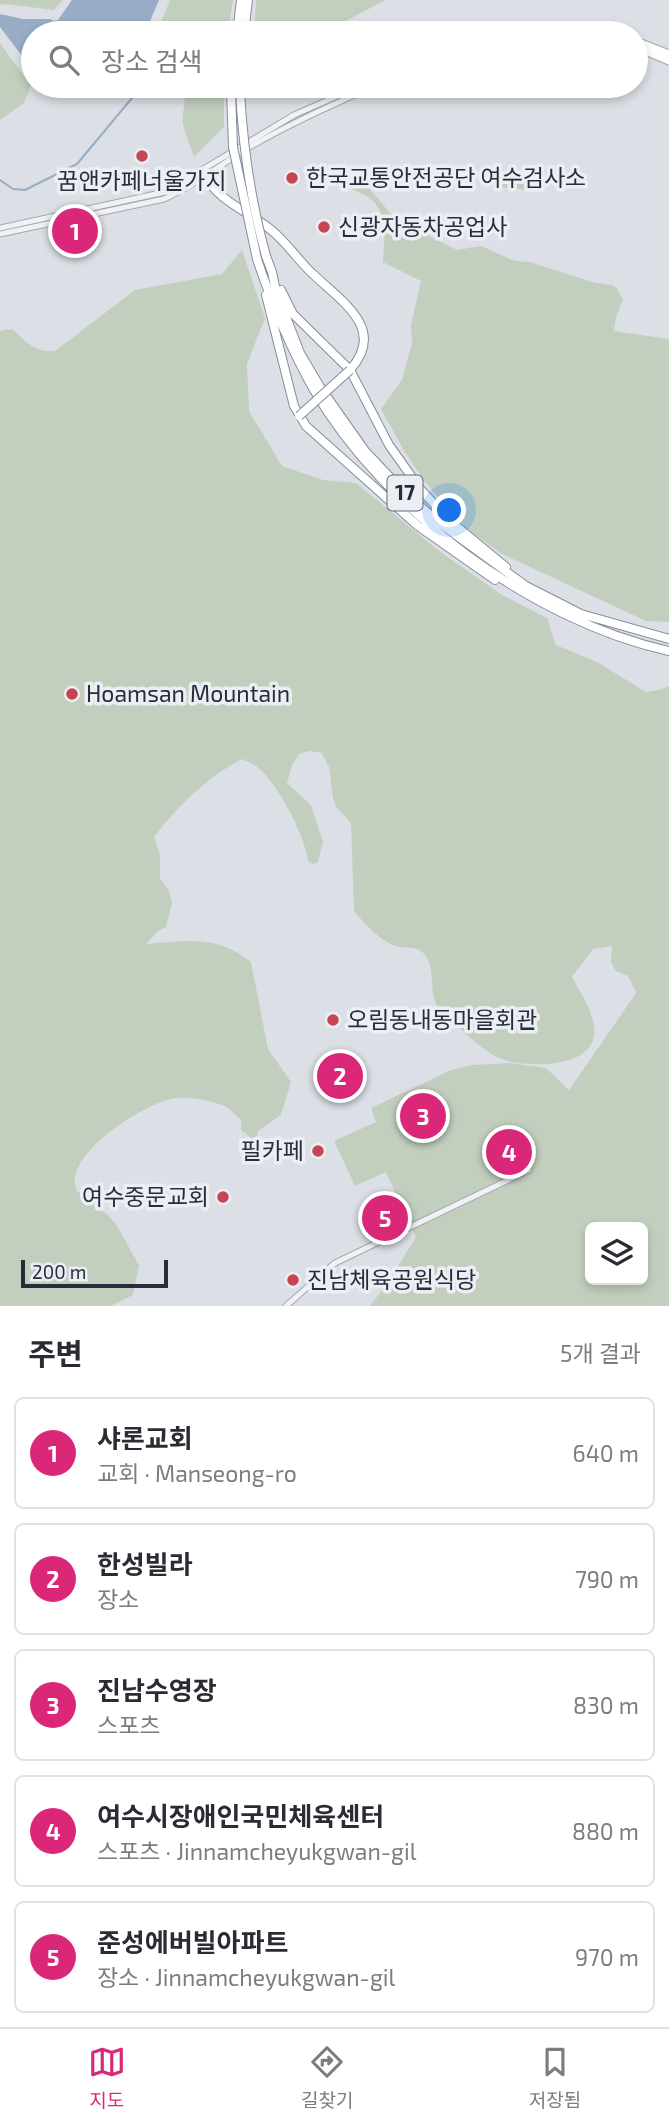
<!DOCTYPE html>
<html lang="ko">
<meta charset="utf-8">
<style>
:root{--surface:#fff;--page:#f2f2f3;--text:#2b2b33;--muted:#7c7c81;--line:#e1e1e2;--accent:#db2777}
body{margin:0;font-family:"Exo 2","Noto Sans KR",sans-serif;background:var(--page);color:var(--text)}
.controls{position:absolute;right:21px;bottom:21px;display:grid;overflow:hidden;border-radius:10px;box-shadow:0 4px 10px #0003}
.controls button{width:63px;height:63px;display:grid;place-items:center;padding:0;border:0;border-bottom:2px solid var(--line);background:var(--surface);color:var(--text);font:35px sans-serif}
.scale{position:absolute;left:21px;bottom:18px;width:147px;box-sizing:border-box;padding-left:7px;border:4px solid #272d3b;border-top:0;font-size:19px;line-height:24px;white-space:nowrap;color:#272d3b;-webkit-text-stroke:5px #ebeff4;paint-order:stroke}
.you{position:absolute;left:450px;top:511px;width:24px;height:24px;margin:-18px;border:5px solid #fff;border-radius:50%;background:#1a73e8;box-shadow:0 0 0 10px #1a73e833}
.badge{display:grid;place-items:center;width:46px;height:46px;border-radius:50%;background:var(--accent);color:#fff;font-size:23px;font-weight:700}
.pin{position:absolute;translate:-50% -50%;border:4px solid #fff;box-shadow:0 2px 7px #0006}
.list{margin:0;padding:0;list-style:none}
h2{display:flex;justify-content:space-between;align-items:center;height:91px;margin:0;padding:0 28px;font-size:30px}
h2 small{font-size:23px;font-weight:400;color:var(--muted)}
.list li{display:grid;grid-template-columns:46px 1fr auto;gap:21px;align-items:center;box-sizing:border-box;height:112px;margin:0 14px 14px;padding:0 14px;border:2px solid var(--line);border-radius:10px}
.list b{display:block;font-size:26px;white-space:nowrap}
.list p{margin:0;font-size:23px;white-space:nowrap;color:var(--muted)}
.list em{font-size:23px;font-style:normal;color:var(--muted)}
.icon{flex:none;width:38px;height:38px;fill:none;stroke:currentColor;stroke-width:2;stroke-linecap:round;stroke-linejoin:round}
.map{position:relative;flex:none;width:669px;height:1306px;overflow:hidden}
.search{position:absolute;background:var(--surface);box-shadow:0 4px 10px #0003;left:21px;right:21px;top:21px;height:77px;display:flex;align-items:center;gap:18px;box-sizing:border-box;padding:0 24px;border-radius:38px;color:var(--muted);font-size:26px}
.sheet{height:721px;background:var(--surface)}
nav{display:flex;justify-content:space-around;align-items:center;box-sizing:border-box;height:98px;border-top:2px solid var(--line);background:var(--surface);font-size:19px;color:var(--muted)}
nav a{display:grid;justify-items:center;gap:4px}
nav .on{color:var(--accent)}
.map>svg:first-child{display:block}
</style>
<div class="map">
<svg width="669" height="1306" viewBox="0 0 669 1306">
<rect width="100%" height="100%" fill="#dce0e6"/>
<!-- green -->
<path fill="#c2cfbe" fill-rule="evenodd" d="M0 0H63L54 10 5 4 0 5Z
M170 0H233L228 33H157Z
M256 0H386L330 29 326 33H254Z
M0 43 31 86 24 103 0 120Z
M178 86H224V127L194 157C191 146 185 135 183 124 180 108 191 105 178 86Z
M325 170 335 175 360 177 394 218 457 250 481 246 515 261 530 262 592 282 612 285 617 288 623 300 616 317 614 331 669 339V622L646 621 502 554 467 529 425 482 403 449 381 409 402 380 412 343 411 325 421 281 383 262C384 239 390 210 366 196 351 187 335 184 321 173Z
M502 174 527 177 526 190 501 187Z
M242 250 265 318 247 364 249 411 282 466 323 480 356 483 439 551 502 595 547 618 556 645 597 662 646 692 658 690 669 686V1306H370L386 1285 416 1237 386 1172 355 1186 334 1141 376 1122 371 1108 451 1070 472 1065 510 1063 546 1068 569 1090 636 993 628 976 616 971 611 962 612 946 593 949 572 977C583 998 610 1035 582 1054 563 1067 520 1067 499 1058 483 1051 469 1036 456 1025 450 1019 441 1013 437 1006 428 990 437 963 421 951 414 946 403 949 395 946 378 939 365 924 354 911L351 823 336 807 333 798 329 767 322 753 309 751 299 754 292 765 287 783 311 805 323 842 318 862 313 864 308 861C305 836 277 781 256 766 252 763 246 761 242 759 207 777 178 806 154 837L160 855V878L169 891 172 903 166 927 157 932 146 944C187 941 216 934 251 962L268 1049 291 1082 281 1115 258 1131 255 1141 241 1130V1120C237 1117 233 1112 229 1109 217 1101 191 1097 177 1098 148 1100 64 1154 76 1188 78 1195 101 1209 108 1215 122 1229 128 1248 139 1265L133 1295 111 1306H0V331L12 329C26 341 35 353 55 351L135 290 222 274ZM590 1227H643V1280H590Z"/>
<!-- water -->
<path fill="#98acc5" d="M72 0H159L145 33H33L32 69 0 27V14L23 19H50L54 21 58 20Z"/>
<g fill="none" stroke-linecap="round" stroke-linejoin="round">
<!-- stream -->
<path stroke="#98acc5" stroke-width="2" d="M0 180 13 189 25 190 77 164 142 86"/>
<!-- minor casing -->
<g stroke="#a2a7af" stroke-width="7">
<path id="minor" d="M0 228 165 192 294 115 360 86
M0 234 164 199C194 186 220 165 248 148 289 124 331 105 375 86
M286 1306 335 1263 529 1170"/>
</g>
<!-- major casing -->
<g stroke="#9ca4b1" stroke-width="9">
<path id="major" d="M636 41 669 54
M636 47 669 61"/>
</g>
<!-- highway casing -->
<g stroke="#848d9c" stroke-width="10">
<path id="highway" d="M237 33 241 0
M244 33 248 0
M201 171C221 204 242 207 270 229 287 242 298 261 314 275 342 302 387 329 350 370
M266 256 272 272 276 291 300 353 320 387 365 451 399 487 438 522 526 586 581 614 669 639
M257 259C272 304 291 349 314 390 385 511 532 621 669 651
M281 290 293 314 350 370 389 445 421 490 449 520 506 567
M266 295 294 406 306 426 418 526 495 580"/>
</g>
<!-- minor -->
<use href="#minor" stroke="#eff1f4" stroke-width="5"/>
<!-- major -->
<use href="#major" stroke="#fff" stroke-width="7"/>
<!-- highway -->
<use href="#highway" stroke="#fff" stroke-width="8"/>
<!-- highway-bridge casing -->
<g stroke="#848d9c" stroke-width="10" stroke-linecap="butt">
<path id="highway-bridge" d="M231 91 233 147 257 259
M240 91C243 148 251 202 266 256
M299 416 350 370"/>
</g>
<!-- highway-bridge -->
<use href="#highway-bridge" stroke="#fff" stroke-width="8"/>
</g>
<!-- markers -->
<g fill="#c84453" stroke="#ebeff4" stroke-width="2.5">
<circle cx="142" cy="156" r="7"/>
<circle cx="292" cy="178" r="7"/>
<circle cx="324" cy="227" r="7"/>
<circle cx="72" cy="694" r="7"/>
<circle cx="333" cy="1020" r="7"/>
<circle cx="318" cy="1151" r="7"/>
<circle cx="223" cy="1197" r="7"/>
<circle cx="293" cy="1280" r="7"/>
</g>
<g text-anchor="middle" stroke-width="7" stroke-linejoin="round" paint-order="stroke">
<!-- shield labels -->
<rect fill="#ebeff4" stroke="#626772" stroke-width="2" x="387.5" y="475.5" width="35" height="35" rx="5"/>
<g font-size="21" font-weight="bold" fill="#272d3b">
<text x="405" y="500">17</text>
</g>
<!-- poi labels -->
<g font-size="23" fill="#272d3b" stroke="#ebeff4" text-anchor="start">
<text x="306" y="186">한국교통안전공단 여수검사소</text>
<text x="142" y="189" text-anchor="middle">꿈앤카페너울가지</text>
<text x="338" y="235">신광자동차공업사</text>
<text x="86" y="702">Hoamsan Mountain</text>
<text x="347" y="1028">오림동내동마을회관</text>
<text x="304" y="1159" text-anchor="end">필카페</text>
<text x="209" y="1205" text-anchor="end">여수중문교회</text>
<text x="307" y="1288">진남체육공원식당</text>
</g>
</g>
</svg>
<div class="controls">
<button><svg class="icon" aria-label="layers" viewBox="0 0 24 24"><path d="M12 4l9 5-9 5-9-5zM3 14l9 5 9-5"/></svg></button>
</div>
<div class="scale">200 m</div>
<div class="you"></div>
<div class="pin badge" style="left:75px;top:231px">1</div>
<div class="pin badge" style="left:340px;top:1076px">2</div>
<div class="pin badge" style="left:423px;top:1116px">3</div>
<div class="pin badge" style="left:509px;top:1152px">4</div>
<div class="pin badge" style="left:385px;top:1218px">5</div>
<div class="search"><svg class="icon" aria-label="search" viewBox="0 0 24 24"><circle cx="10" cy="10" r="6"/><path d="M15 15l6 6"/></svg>장소 검색</div>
</div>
<section class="sheet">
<h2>주변<small>5개 결과</small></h2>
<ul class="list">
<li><span class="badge">1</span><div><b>샤론교회</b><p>교회 · Manseong-ro</p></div><em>640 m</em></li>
<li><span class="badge">2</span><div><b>한성빌라</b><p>장소</p></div><em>790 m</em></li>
<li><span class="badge">3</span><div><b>진남수영장</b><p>스포츠</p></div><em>830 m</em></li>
<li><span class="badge">4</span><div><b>여수시장애인국민체육센터</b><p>스포츠 · Jinnamcheyukgwan-gil</p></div><em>880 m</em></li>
<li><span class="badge">5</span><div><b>준성에버빌아파트</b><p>장소 · Jinnamcheyukgwan-gil</p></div><em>970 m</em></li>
</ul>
</section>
<nav>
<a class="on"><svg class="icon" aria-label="map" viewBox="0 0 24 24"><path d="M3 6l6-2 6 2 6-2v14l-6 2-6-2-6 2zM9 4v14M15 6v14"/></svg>지도</a>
<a><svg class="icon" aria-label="directions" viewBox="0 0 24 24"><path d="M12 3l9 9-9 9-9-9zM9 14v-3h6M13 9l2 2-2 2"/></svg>길찾기</a>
<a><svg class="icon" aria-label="saved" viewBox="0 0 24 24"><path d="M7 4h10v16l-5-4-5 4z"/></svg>저장됨</a>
</nav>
